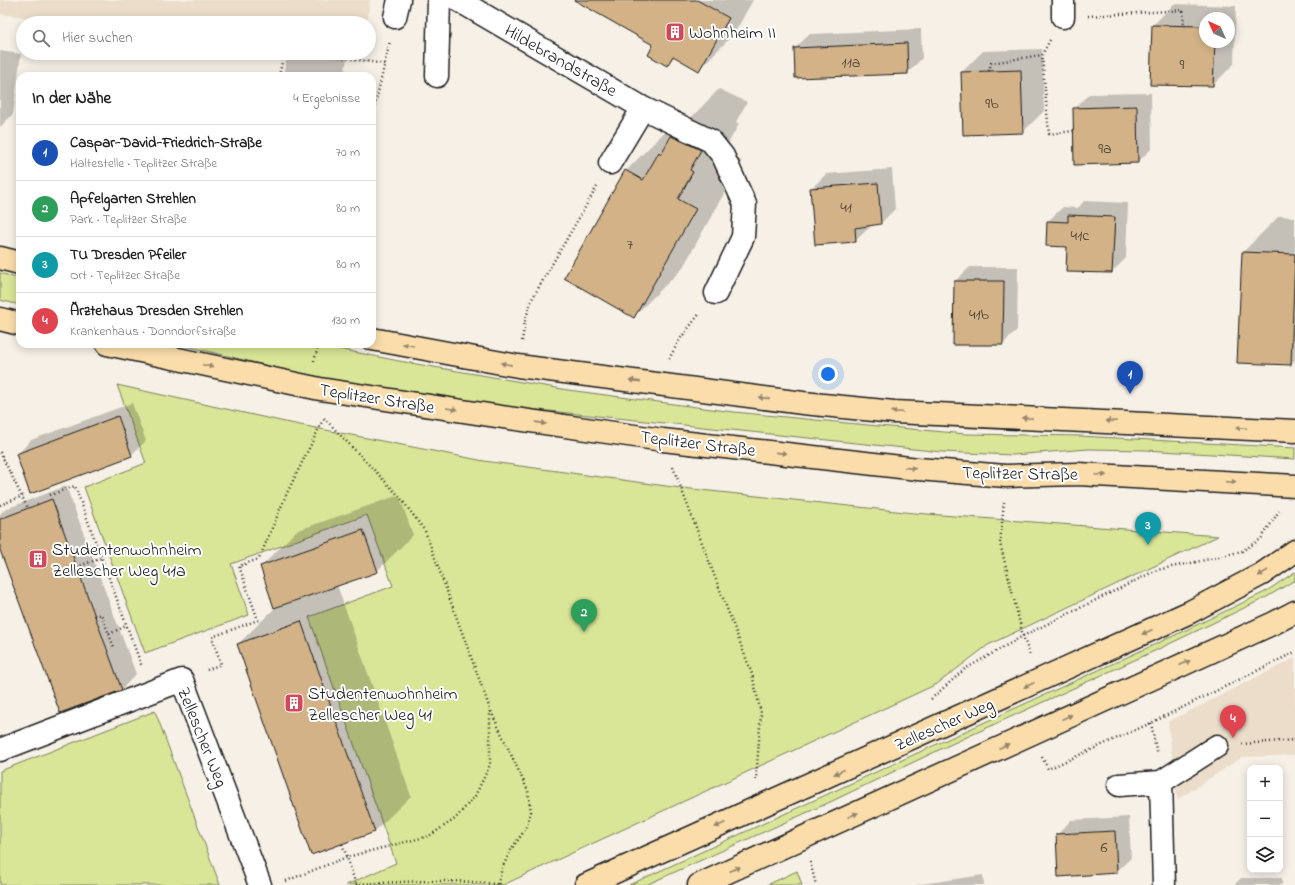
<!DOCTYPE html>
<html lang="de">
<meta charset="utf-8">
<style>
:root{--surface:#fff;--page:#f6f6f6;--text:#222;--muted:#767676;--line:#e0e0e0;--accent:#d1495b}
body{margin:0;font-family:"Indie Flower",sans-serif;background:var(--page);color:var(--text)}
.controls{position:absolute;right:12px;bottom:12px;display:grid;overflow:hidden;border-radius:8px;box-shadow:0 2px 10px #0003}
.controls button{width:36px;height:36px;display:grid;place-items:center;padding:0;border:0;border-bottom:1px solid var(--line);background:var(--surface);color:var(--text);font:20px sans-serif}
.compass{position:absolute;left:1199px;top:12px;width:36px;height:36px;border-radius:50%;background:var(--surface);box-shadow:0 2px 10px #0003;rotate:315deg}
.you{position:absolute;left:828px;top:374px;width:14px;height:14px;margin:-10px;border:3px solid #fff;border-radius:50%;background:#1a73e8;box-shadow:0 0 0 6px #1a73e833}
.badge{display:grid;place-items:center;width:26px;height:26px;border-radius:50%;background:var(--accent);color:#fff;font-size:13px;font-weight:700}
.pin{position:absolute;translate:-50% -33px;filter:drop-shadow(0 1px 2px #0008)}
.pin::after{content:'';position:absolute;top:21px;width:14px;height:12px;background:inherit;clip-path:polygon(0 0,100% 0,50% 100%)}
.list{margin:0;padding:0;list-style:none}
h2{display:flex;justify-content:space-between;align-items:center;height:52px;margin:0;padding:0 16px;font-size:17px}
h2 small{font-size:13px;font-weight:400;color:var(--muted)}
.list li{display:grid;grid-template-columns:26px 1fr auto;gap:12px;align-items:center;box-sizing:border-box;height:56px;padding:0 16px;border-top:1px solid var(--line)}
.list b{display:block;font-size:15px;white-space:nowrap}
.list p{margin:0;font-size:13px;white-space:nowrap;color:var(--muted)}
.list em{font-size:13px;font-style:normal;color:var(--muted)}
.icon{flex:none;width:22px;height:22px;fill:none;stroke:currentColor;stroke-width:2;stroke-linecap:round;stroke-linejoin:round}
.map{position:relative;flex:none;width:1295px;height:885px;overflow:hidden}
.search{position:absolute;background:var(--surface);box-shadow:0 2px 10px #0003;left:16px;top:16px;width:360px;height:44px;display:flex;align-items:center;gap:10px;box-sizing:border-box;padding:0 14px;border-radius:22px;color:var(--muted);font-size:15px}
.panel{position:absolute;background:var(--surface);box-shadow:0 2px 10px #0003;left:16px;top:72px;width:360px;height:276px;border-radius:12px}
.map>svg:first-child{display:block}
</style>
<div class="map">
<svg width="1295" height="885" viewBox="0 0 1295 885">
<rect width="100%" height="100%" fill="#f6f0e7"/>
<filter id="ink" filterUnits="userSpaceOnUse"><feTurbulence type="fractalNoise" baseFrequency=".025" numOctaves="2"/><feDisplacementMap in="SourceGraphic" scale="8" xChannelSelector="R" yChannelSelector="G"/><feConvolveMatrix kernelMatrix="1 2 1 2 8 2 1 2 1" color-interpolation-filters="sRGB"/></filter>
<g filter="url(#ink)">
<!-- built -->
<path fill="#ebddca" d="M0 0H370L367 23H36L24 17 0 14Z
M1295 658V755L1242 757 1177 800 1168 722Z"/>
<!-- green -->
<path fill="#d9e597" stroke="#7a805a" d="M0 273 20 279V305L0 300Z
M178 344H314L399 361 568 390 734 412 857 424 966 434 1080 436 1295 448V459L1145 450 1088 449 1013 455 942 452 607 417 510 407 310 376Z
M117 385 285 422 484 461 673 487 914 513 1218 536 988 645 937 684 503 885H346L396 863 309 617 393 586 367 515 231 564 249 615 145 653 84 487 146 463Z
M1295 572V580L1265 598 1163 647 943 748 828 803 646 885H629L1184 631 1265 592Z
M155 711 220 885H0V771Z
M797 871 802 885H767Z"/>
<!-- shadow -->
<path fill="#0003" fill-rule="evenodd" d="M576 0H753L734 34 698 70 675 56 667 65 655 45Z
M1174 4 1236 6 1234 64 1213 85 1151 84 1153 25ZM1205 18H1229V42H1205Z
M921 29 922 58 908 73 795 48 810 34Z
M1042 49 1044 111 1023 132 964 134 962 72 983 51Z
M0 51 21 54 13 114 0 127Z
M290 53H348L344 76H283L287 56Z
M719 89 747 102 736 122 739 124 724 151 742 161 682 269 634 316 626 171 673 123 681 128ZM640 177 648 182 640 180Z
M1151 93 1152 148 1138 162 1074 109 1089 94Z
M892 169 895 209 881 223 869 225 870 227 855 241 811 189 826 174Z
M1084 201 1128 203 1126 258 1112 272 1068 246 1048 221 1063 207 1078 208Z
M1279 216 1295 217V360L1291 364 1243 252Z
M970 267H1018L1017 330 1003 344H954L955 281Z
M132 403 146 441 131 455H17L31 440Z
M66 486 136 674 122 689 61 712 0 547V514L6 509Z
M399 495 413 535 377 571 337 585 411 796 375 831 238 644 275 608 261 567 296 531Z
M1129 817 1131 858 1116 872 1057 835 1071 820Z
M983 875 984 885H915Z
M1241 878H1282V885H1234Z"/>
<!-- building -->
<path fill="#d2b286" stroke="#1c1c1c" d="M574 0H697L729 18 699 71 673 56 667 66 648 55 653 45Z
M1152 25 1205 26V42H1215L1213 86 1150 85Z
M907 43 908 74 795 78 794 48Z
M1021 70 1023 133 963 135 961 72Z
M1137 106 1138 163 1074 165 1073 108Z
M671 136 701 150 690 170 693 172 678 199 696 209 634 318 564 278 625 170 643 180 659 152 661 154Z
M878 183 881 224 855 228 856 242 815 245 810 188Z
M1068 215 1115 217 1112 273 1066 272 1067 247 1046 246 1047 221 1068 222Z
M1242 252 1295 254 1291 365 1237 363Z
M954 281H1004L1003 345H953Z
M118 416 132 456 30 494 16 454Z
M52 499 122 690 60 713 0 550V519Z
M363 530 378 572 274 608 260 566Z
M301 621 375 832 311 855 237 644Z
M1115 831 1117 873 1058 877 1056 834Z"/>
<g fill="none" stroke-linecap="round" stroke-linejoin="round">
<!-- minor casing -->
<g stroke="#1c1c1c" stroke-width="25">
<path id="minor" d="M458 0 643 108 711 141 723 156 745 204 743 237 716 293
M1063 0V17
M395 17 399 0
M437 76 439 0
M610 163 643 108
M0 750 182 680 260 885
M1161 782 1164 885
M1119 785 1161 782 1217 746"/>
</g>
<!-- major casing -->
<g stroke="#1c1c1c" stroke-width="25">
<path id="major" d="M0 258 20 263
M0 319 20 324
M372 339 518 366 803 403 894 412 1295 431
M107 344 320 389 502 417 663 440 918 469 1006 476 1078 474 1295 486
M586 885 1190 612 1262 574 1295 551
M699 885 1274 623 1295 612"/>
</g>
<!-- path -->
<path stroke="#1c1c1c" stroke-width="2.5" stroke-dasharray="1 3" stroke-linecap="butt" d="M1088 16 1183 10 1184 27
M1050 40 1042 55 1049 134 1073 131
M312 53 385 64
M989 71 991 63 1042 55
M279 76 284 53
M372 118 390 41
M522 341 525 321 532 299 598 185
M669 359 680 339 700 313
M314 361 319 344
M324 418 399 496 425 531 490 709 528 791 531 812 525 830 512 848 502 868 498 884
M0 452 28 509
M673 467 752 674 761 713 756 780
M50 495 75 486 142 667
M1004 502 1000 543 1023 636 1030 655
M0 505 23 496
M77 567 101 558
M95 616 101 614 114 647
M109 634 126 626
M207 670 221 664 212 637 258 620 239 566 259 559 287 493 324 418
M931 699 965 669 1023 636 1157 570 1215 558 1242 551 1261 539 1279 511
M1151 723 1157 754
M1242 744 1295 740
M1042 757 1048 769 1151 723 1295 652
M342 844 347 857 429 836 455 819 475 796 490 765V711
M810 862 816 885
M286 881 347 857 356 885
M356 884C404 882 454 878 503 885"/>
<!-- minor -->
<use href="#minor" stroke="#fff" stroke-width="22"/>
<!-- major -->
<use href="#major" stroke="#faddab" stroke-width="22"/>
</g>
<!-- one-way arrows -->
<defs><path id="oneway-solid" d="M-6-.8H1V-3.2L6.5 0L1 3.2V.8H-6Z"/></defs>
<g fill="#96866b">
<use href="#oneway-solid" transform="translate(408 345) rotate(-170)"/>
<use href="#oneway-solid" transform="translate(506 364) rotate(-169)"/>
<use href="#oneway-solid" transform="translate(208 366) rotate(12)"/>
<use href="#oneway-solid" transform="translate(635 381) rotate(-173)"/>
<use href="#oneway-solid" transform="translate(764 398) rotate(-173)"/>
<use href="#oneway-solid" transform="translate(452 409) rotate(9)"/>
<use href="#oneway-solid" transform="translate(897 412) rotate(-177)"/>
<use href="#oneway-solid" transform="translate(1027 418) rotate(-177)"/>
<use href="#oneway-solid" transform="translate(1111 421) rotate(-177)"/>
<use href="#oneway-solid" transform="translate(541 423) rotate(8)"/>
<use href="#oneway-solid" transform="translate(1241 428) rotate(-177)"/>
<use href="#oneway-solid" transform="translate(781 453) rotate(6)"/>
<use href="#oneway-solid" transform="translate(910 468) rotate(6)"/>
<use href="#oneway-solid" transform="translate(1101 475) rotate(3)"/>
<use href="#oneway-solid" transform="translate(1231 482) rotate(3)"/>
<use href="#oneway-solid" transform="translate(1263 573) rotate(148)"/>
<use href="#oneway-solid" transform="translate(1147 632) rotate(156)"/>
<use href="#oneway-solid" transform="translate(1185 663) rotate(-24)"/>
<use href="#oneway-solid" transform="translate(1029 685) rotate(156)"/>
<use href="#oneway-solid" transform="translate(1067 717) rotate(-24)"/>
<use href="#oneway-solid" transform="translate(1004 746) rotate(-25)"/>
<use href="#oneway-solid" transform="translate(839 772) rotate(156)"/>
<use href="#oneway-solid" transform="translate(853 815) rotate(-24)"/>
<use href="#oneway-solid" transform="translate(720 825) rotate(156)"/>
<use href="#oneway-solid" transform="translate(735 869) rotate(-25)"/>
</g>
</g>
<!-- icons -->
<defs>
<g id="building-square" transform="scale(1)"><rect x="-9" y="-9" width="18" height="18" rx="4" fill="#d1495b" stroke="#fff"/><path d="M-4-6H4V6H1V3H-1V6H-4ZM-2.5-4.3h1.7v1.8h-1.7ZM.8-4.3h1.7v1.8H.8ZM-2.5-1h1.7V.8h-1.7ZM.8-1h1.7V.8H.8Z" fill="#fff"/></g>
</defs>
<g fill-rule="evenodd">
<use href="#building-square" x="675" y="32"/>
<use href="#building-square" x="38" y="559"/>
<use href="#building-square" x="294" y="703"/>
</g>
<g text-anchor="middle" stroke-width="4" stroke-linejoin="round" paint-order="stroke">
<!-- number labels -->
<g font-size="16" fill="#4a4236">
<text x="851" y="67">11a</text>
<text x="1182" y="69">9</text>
<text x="992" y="108">9b</text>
<text x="1105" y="153">9a</text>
<text x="846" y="212">41</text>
<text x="1080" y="240">41c</text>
<text x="630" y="249">7</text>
<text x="979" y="319">41b</text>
<text x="1104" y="852">6</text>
</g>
<!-- poi labels -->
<g font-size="18" fill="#1c1c1c" stroke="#fff" text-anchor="start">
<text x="689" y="38">Wohnheim II</text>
<text x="52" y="555">Studentenwohnheim<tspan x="52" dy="21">Zellescher Weg 41a</tspan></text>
<text x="308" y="699">Studentenwohnheim<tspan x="308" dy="21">Zellescher Weg 41</tspan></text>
</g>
<!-- street labels -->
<g font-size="18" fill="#1c1c1c" stroke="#fff">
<text transform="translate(561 60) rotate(30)" y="6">Hildebrandstraße</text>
<text transform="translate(377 398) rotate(9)" y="6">Teplitzer Straße</text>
<text transform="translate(698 443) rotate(7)" y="6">Teplitzer Straße</text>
<text transform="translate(1020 473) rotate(1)" y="6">Teplitzer Straße</text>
<text transform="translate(944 724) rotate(-24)" y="6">Zellescher Weg</text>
<text transform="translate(203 737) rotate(68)" y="6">Zellescher Weg</text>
</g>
</g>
</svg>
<div class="controls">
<button>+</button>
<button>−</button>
<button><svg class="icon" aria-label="layers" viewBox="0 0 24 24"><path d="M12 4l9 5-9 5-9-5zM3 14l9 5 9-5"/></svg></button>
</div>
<svg class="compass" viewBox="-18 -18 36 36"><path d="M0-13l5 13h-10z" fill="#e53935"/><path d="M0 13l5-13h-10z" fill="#767676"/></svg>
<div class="you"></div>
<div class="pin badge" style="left:1130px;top:394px;background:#1a4fb4">1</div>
<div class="pin badge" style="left:584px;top:632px;background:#2e9e5b">2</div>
<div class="pin badge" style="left:1148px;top:545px;background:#0f9aa8">3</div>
<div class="pin badge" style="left:1233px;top:738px;background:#e0444e">4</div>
<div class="search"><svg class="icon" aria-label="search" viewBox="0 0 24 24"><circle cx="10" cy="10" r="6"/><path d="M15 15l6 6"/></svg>Hier suchen</div>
<section class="panel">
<h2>In der Nähe<small>4 Ergebnisse</small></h2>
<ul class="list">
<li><span class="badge" style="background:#1a4fb4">1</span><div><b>Caspar-David-Friedrich-Straße</b><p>Haltestelle · Teplitzer Straße</p></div><em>70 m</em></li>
<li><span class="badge" style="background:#2e9e5b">2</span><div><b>Apfelgarten Strehlen</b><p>Park · Teplitzer Straße</p></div><em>80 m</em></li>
<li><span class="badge" style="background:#0f9aa8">3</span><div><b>TU Dresden Pfeiler</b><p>Ort · Teplitzer Straße</p></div><em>80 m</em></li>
<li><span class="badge" style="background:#e0444e">4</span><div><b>Ärztehaus Dresden Strehlen</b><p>Krankenhaus · Donndorfstraße</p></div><em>130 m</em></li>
</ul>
</section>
</div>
